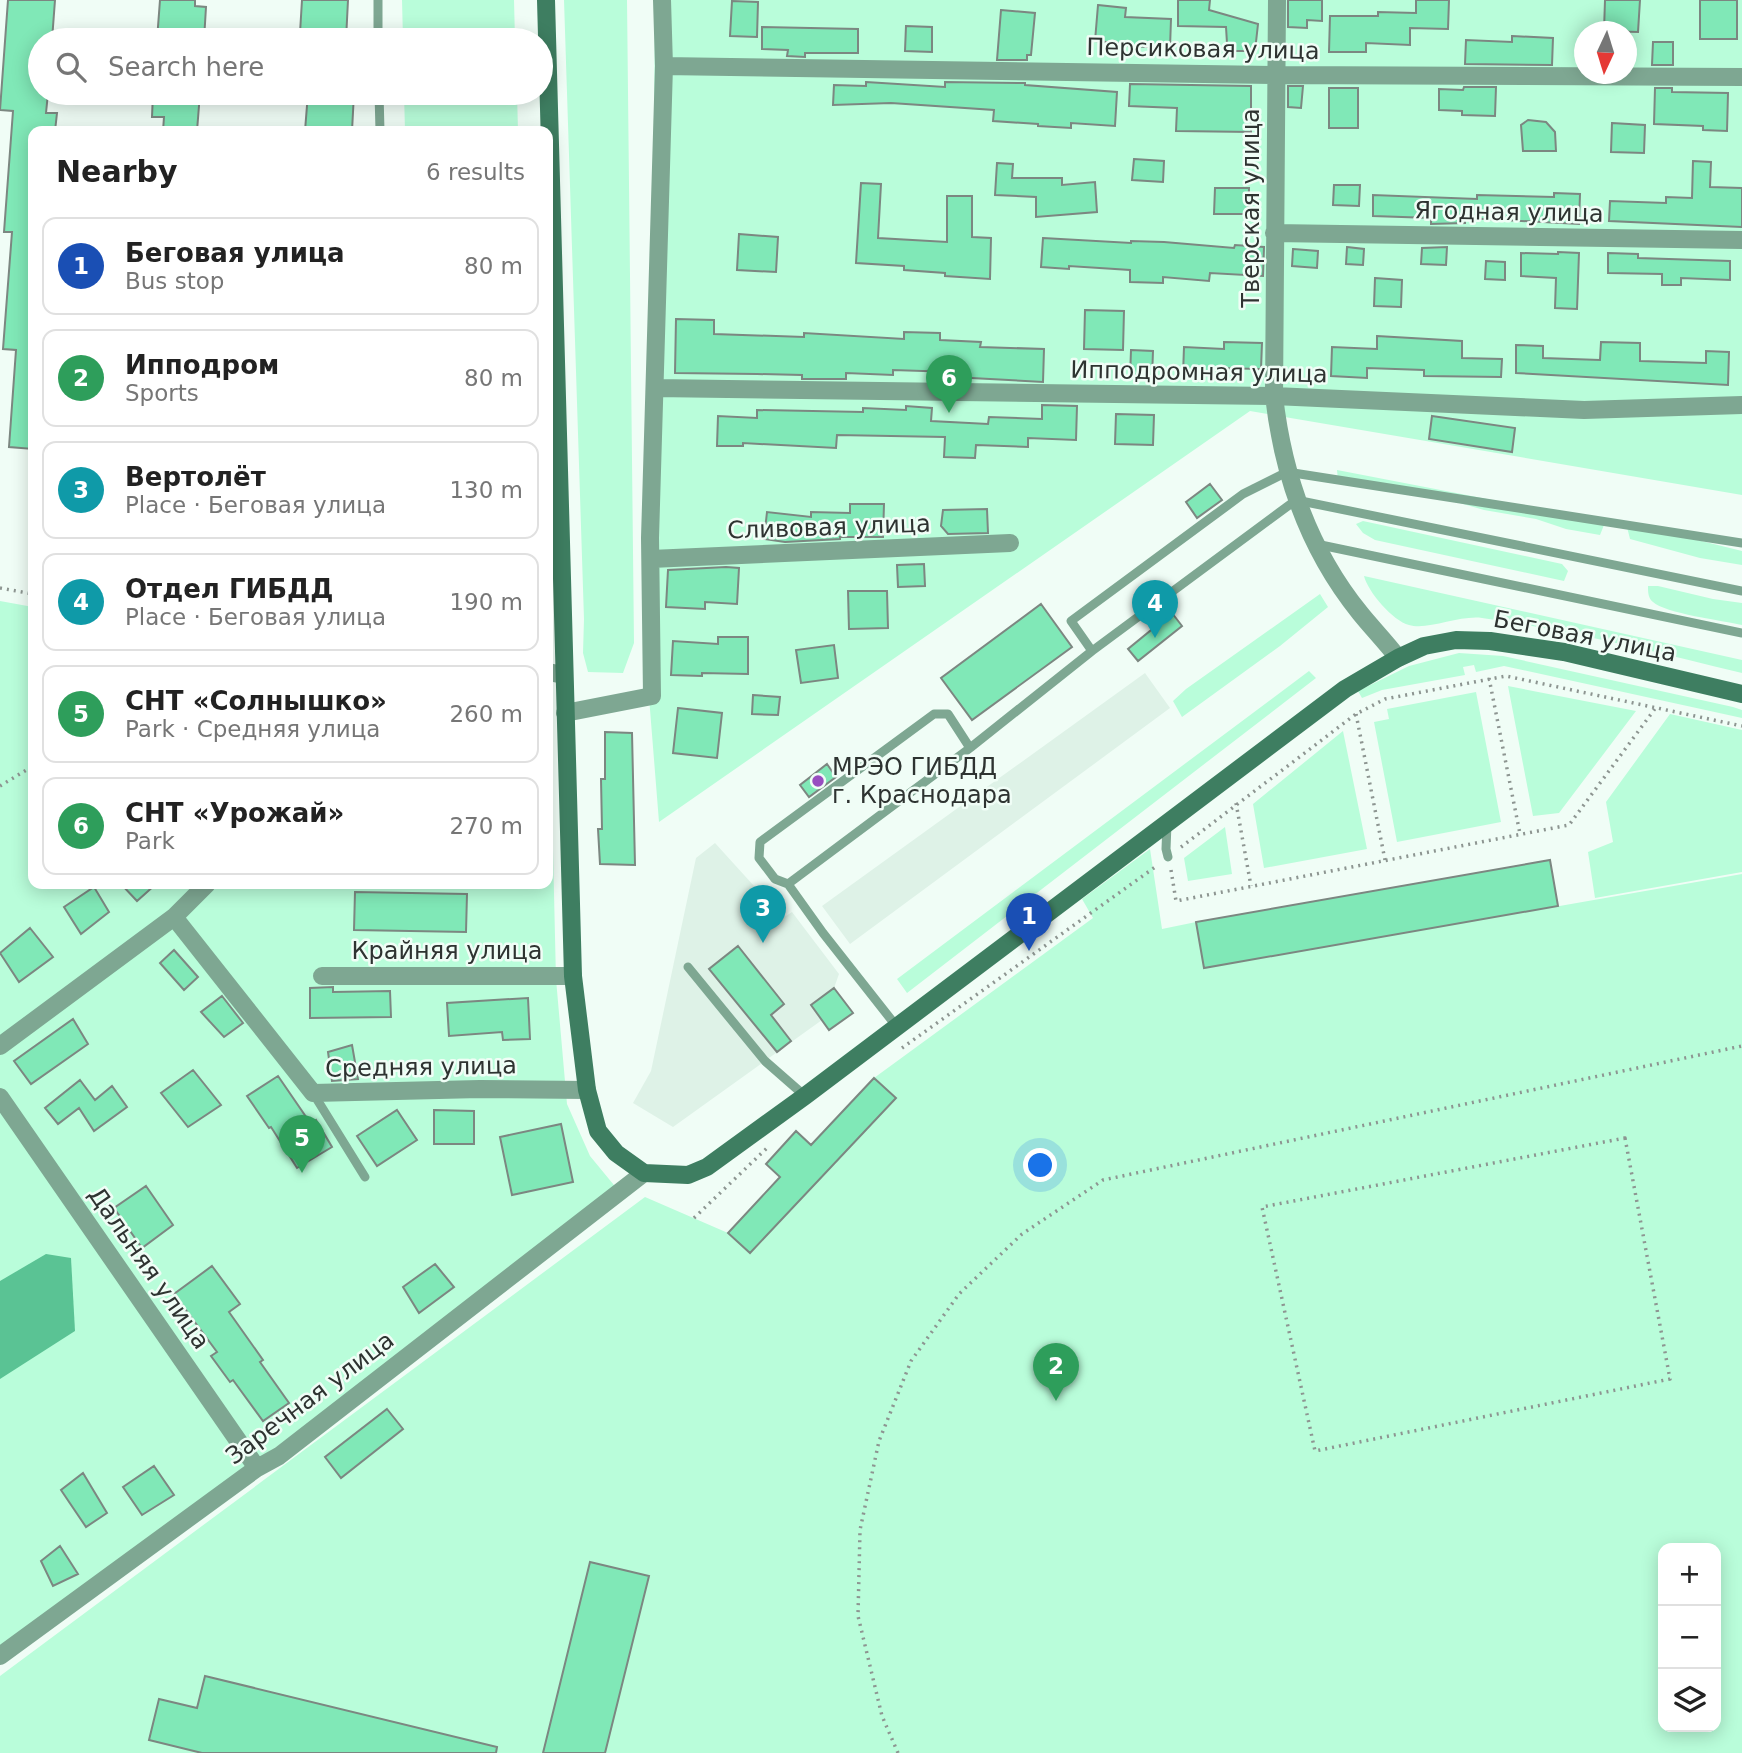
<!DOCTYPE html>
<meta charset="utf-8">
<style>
:root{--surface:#fff;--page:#f6f6f6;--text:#222;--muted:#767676;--line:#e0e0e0;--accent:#111827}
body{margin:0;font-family:"DejaVu Sans",sans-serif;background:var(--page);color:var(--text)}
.controls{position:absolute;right:21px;bottom:21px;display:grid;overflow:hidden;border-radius:14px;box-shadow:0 4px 18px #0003}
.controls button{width:63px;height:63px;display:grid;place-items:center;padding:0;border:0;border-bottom:2px solid var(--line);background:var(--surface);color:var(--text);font:35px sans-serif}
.compass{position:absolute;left:1574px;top:21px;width:63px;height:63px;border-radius:50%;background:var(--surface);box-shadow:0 4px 18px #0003;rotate:184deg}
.you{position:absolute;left:1041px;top:1166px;width:24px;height:24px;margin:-18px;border:5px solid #fff;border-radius:50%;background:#1a73e8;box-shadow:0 0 0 10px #1a73e833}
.badge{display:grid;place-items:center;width:46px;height:46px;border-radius:50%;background:var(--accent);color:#fff;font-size:23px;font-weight:700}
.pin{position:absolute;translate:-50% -58px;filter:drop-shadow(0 2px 4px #0008)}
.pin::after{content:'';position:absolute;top:37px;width:24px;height:21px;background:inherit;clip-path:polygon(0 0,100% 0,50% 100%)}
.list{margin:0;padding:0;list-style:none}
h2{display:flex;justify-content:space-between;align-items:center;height:91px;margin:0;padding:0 28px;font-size:30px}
h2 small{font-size:23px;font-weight:400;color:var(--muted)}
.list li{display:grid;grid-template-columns:46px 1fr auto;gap:21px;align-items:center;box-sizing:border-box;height:98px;margin:0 14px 14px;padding:0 14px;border:2px solid var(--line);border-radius:14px}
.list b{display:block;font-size:26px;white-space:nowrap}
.list p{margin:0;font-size:23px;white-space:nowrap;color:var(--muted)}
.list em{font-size:23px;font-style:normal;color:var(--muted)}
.icon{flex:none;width:38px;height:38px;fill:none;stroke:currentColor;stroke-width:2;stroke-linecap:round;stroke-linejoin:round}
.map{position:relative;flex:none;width:1742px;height:1753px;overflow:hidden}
.search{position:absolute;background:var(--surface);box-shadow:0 4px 18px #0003;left:28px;top:28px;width:525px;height:77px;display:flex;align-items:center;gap:18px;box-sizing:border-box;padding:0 24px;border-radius:38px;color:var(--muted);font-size:26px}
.panel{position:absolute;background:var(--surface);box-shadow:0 4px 18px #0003;left:28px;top:126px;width:525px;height:763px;border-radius:14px}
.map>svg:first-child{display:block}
</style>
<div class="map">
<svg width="1742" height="1753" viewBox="0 0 1742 1753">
<rect width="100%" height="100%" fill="#f0fdf6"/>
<!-- built -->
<path fill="#def2e7" d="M1145 673 1170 708 850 944 822 906Z
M715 843 783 918 792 912 839 974 834 988 811 1005 822 1020 673 1127 633 1103 651 1071 696 858Z"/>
<!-- green -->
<path fill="#b9fdda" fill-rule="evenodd" d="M402 0H514L515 40H403Z
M564 0H627L634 643 623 673 588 672 583 653 584 619Z
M655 0H1742V495L1250 411 659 822 649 697ZM1584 32H1626V74H1584Z
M404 93H517L518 131H405Z
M1337 470 1555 512 1604 525 1600 535 1566 529 1536 519 1484 510 1446 499 1338 480Z
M1363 521 1562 564 1568 571 1564 581 1375 540 1363 533 1356 524Z
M1627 527 1653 529 1742 551V565L1700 558 1630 539Z
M1364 576 1742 660V673C1656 652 1570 630 1482 618 1459 615 1427 631 1409 625 1393 621 1368 592 1364 576Z
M1648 586H1658L1713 599 1742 603V625C1724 621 1664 613 1653 602 1648 598 1648 592 1648 586Z
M1320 594 1328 607 1280 646 1182 717 1173 701 1186 689Z
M0 601 33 607V884H548V716L550 720 556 979 567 1104 590 1156 618 1190 0 1655Z
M1459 653 1503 656 1733 707 1742 710V718L1504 666 1476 672 1474 665 1463 667 1465 675 1382 690 1362 698 1358 691 1409 666Z
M1309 671 1316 678 907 993 897 979Z
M1508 686 1636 711 1559 813 1533 816Z
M1476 692 1501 822 1397 842 1374 722 1389 719 1387 709Z
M1670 714 1742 730V872L1595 898 1588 852 1613 842 1606 802Z
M1343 731 1367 849 1264 868 1253 804Z
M1225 827 1232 874 1188 881 1184 858Z
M1150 849 1162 929 1196 922 1205 968 1742 874V1753H0V1676L645 1197 728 1233 750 1253 895 1098 874 1078 1093 918 1082 899ZM1663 1548H1716V1727H1663Z"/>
<!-- water -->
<path fill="#5ac394" d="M46 1254 71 1258 75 1331 0 1379V1281Z"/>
<!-- building -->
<path fill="#80e8b7" stroke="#7c8781" stroke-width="2" d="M8 0H55L52 40H40V93H48L46 113H57L55 131H33V449L9 447 16 350 3 349 12 232H4L13 111 0 110Z
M160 0H195V6L206 7 204 40H157Z
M302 0H348L346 40H311V34L300 33Z
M1178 0H1210L1209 10 1258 24 1255 51H1235L1227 43 1226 27 1178 26Z
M1288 0H1322V21L1307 20V28L1288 27Z
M1416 0H1449L1448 29 1410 28V45L1366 43V52H1329L1330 16H1378V12L1416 13Z
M1605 0H1640L1638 32 1604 31Z
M1700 0H1737V39H1700Z
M732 1 758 2 757 37 730 36Z
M1098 5 1126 8 1125 17 1171 19 1170 48 1128 46V44L1095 41Z
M1001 10 1035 13 1031 55H1027V60H997Z
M906 26 932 27V52L905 51Z
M762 27 858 29V53H805V57L787 56 788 50 762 49Z
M1512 36 1553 38 1552 65 1465 64 1466 40 1512 42Z
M1653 42H1673V65H1652Z
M866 82 945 87V82L1025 83V85L1117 92 1115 126 1071 123V128L1038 126V124L993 121 994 110 891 103 833 105 834 85 866 86Z
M1130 84 1251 86V132L1176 131 1177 108 1129 106Z
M1288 86H1303L1301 108 1288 107Z
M1464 87H1496L1495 116 1462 115V111L1439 110V89L1463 90Z
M1329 88H1358V128H1329Z
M1655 88H1672V92L1728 93 1727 131 1703 130V126L1654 124Z
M153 93H200L197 131H163L164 117H152Z
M308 93H354L352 131H305Z
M1528 120 1546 122 1555 132 1556 151H1523L1521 125Z
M1612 123 1645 125 1644 153 1611 152Z
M1134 159 1164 161 1163 182 1132 180Z
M1693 161 1711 162 1710 187 1742 188V227L1609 221 1610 201 1666 203V197L1692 198Z
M997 163 1013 164 1012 178H1062V185L1095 182 1097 212 1036 217V197L995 195Z
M861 183 881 184 878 238 947 242V196H972V237L991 238 990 279 945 276V273L904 270V266L856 263Z
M1334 185H1360L1359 206 1333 205Z
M1215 188H1249L1248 214H1214Z
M1554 193 1580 194 1579 224 1465 218V223L1431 224V218L1373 216V195L1477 199V195L1554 197Z
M739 234 778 237 776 272 737 270Z
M1043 238 1131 243V241L1164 242 1234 248 1235 245 1264 247 1263 276 1210 273 1209 281 1163 277V283L1130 282V270L1069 266V269L1041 267Z
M1347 247 1364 249 1363 265 1346 264Z
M1447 247 1446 265 1421 264 1422 248Z
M1293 249 1318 251 1317 268 1292 266Z
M1558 252 1579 253 1577 309 1555 308 1556 278 1521 276V253L1558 254Z
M1608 253 1638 254V258L1730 261V280L1681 278V285H1662V274L1608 273Z
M1486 261 1505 262V280L1485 279Z
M1375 278 1402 280 1401 307 1374 306Z
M1085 310 1124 311 1123 350 1084 349Z
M676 319 714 320V334L804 337V333L904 339V332L940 333V340L981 342 980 347 1044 349 1043 382 953 377V372L893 370V375L846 373V379H802V375L757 374 675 373Z
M1377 336 1462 341V358L1502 359 1501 377 1424 376V370L1367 368V378L1331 376 1332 347 1377 349Z
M1224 342 1262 343 1261 369 1217 368V376L1183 375 1184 347 1224 349Z
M1601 342 1640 343V361L1706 363V351L1729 352 1728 385 1516 373V345L1543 346V358L1600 360Z
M1131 350 1153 351 1152 379 1130 378Z
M1042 405 1077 406 1076 440 1028 438V447L976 445 975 458 944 457 945 437 837 435 836 448 743 443V446H717L718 416 757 418V410L863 412V408L906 410V406L932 408 931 421 988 424 989 417 1042 419Z
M1116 414 1154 415 1153 445 1115 444Z
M1432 416 1515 428 1512 452 1429 439Z
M1210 484 1222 500 1197 518 1186 502Z
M850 504H884L883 537H840V539L785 542 764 539 767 512 811 517V512L850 513Z
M987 509 988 533 948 534 941 526 943 510Z
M924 564 925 586 898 587 897 565Z
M726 567 739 568 737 604 705 602V609L666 607 668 570Z
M848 591H887L888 628 849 629Z
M1041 604 1072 647 972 720 941 678Z
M1172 613 1182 626 1138 661 1128 649Z
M718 637H748V674L702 673V676L671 675 673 641 718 644Z
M834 645 838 678 801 683 796 650Z
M753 695 780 697 778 715 752 714Z
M678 708 722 713 717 758 673 753Z
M605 732 632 733 635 865 600 864 598 829H602L601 779H605Z
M827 764 836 777 809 797 800 785Z
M1550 860 1558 906 1204 968 1196 922Z
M121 884H156L137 901Z
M94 887 109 912 81 934 64 907Z
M355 892 467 894 466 932 354 930Z
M30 928 53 957 19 982 0 953Z
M738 946 784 1004 771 1015 791 1041 777 1052 709 969Z
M174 950 198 977 184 990 160 963Z
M333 987V992L390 991 391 1017 310 1018V988Z
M834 988 853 1013 829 1030 811 1005Z
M222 996 243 1023 224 1037 201 1012Z
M528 998 530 1039 503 1040 502 1032 449 1036 447 1003Z
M73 1019 88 1044 31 1084 14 1061Z
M352 1045 358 1079 332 1081 328 1052Z
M193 1070 221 1105 188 1127 161 1093Z
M278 1076 311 1124 316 1120 332 1147 297 1168 271 1127 269 1128 247 1096Z
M874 1078 896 1098 750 1253 728 1233 780 1177 766 1164 796 1131 811 1145Z
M80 1080 95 1100 112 1086 127 1107 94 1131 79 1108 58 1124 45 1108Z
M397 1110 417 1140 377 1166 357 1136Z
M434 1110 474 1111V1144H434Z
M561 1124 573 1182 512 1195 500 1137Z
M146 1186 173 1225 142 1248 114 1208Z
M435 1264 454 1287 419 1313 403 1287Z
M212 1266 240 1304 229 1312 263 1360 260 1362 289 1403 263 1421 233 1380 230 1382 211 1356 217 1352 174 1294Z
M387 1409 403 1429 341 1478 325 1457Z
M154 1466 174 1495 142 1515 123 1487Z
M83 1473 107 1513 86 1527 61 1490Z
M60 1546 78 1574 53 1586 41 1561Z
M590 1562 649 1576 605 1753H543Z
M205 1676 497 1747 496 1753H202L149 1740 159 1699 197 1708Z"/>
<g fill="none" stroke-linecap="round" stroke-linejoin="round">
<!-- path -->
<path stroke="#8d9591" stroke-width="3.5" stroke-dasharray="2 5" stroke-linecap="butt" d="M0 588 33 594
M1489 678 1520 834
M1356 714 1385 860
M0 786 33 766
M1236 803 1251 886
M1181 847 1356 714 1385 699 1506 676 1742 726
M1171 870 1176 901 1569 825 1657 706
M902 1048 1158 865
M1625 1138 1670 1379 1315 1451 1262 1207Z
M694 1218 767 1148
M898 1753 882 1716 858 1616 860 1530 879 1441 911 1361 959 1294 1022 1234 1103 1180 1742 1046"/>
<!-- lane -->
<path stroke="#7ea792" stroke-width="9" d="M378 0V40
M379 93 380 131
M1316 544 1742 633
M1092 651 1071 621 1243 494 1287 472 1742 543
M1167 824 1166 849 1168 857
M788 884 775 879 759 858 760 842 934 714H948L970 748
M688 967 765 1061 805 1096
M897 1027 823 933 788 884 970 748 1092 651 1296 500 1742 591
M313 1093 365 1177"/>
<!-- street -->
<path stroke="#7ea792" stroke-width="18" d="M1277 0 1274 396C1283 475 1309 550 1360 613 1372 628 1386 642 1398 658
M664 66 1276 75 1742 77
M1274 233 1742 240
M655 388 1274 396 1584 410 1742 405
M651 559 1010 543
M548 672 564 675
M565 713 652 696 650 538 664 66 662 0
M174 917 313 1093 480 1089 587 1090
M322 976H573
M0 1046 174 917 207 884
M0 1097 257 1468
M0 1656 257 1468 279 1456 644 1173"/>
<!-- secondary -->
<path stroke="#3e7e61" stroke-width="18" d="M546 0 573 976 587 1090 598 1131 616 1153 644 1173 688 1175 707 1167 805 1096 1345 689 1398 658 1424 646 1456 640 1490 641 1564 652 1742 694"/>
</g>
<!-- markers -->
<circle fill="#984dc0" stroke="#f0fdf6" stroke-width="2.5" cx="818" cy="781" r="7"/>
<g text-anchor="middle" stroke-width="5" stroke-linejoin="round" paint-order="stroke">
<!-- street labels -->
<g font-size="24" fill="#2e3331" stroke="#f0fdf6">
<text transform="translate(1203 49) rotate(1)" y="8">Персиковая улица</text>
<text transform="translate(1251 208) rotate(-90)" y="8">Тверская улица</text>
<text transform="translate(1509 212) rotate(1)" y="8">Ягодная улица</text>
<text transform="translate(1199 372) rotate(1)" y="8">Ипподромная улица</text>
<text transform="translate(829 527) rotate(-2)" y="8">Сливовая улица</text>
<text transform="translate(1585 636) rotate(11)" y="8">Беговая улица</text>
<text x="447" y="959">Крайняя улица</text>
<text transform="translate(421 1067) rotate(-1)" y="8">Средняя улица</text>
<text transform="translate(149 1268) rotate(55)" y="8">Дальняя улица</text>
<text transform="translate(310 1398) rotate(-37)" y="8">Заречная улица</text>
</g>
<!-- poi labels -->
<g font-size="24" fill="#2e3331" stroke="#f0fdf6" text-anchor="start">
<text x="832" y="775">МРЭО ГИБДД<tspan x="832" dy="28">г. Краснодара</tspan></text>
</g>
</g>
</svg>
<div class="controls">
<button>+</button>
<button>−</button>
<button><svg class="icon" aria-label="layers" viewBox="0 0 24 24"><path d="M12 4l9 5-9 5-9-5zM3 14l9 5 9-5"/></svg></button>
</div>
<svg class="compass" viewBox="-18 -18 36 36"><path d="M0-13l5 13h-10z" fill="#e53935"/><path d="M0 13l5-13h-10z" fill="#767676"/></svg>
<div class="you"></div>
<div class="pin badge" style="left:1029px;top:951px;background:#1a4fb4">1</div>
<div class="pin badge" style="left:1056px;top:1401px;background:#2e9e5b">2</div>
<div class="pin badge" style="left:763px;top:943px;background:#0f9aa8">3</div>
<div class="pin badge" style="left:1155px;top:638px;background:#0f9aa8">4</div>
<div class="pin badge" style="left:302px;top:1173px;background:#2e9e5b">5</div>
<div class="pin badge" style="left:949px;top:413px;background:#2e9e5b">6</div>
<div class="search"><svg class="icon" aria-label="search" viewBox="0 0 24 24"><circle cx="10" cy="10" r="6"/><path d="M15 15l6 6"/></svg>Search here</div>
<section class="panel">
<h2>Nearby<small>6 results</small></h2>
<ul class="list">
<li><span class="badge" style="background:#1a4fb4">1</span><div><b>Беговая улица</b><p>Bus stop</p></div><em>80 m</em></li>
<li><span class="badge" style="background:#2e9e5b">2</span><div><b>Ипподром</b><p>Sports</p></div><em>80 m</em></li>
<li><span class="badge" style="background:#0f9aa8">3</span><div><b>Вертолёт</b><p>Place · Беговая улица</p></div><em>130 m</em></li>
<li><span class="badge" style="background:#0f9aa8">4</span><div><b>Отдел ГИБДД</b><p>Place · Беговая улица</p></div><em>190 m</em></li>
<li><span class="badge" style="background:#2e9e5b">5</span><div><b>СНТ «Солнышко»</b><p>Park · Средняя улица</p></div><em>260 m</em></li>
<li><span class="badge" style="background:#2e9e5b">6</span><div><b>СНТ «Урожай»</b><p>Park</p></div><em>270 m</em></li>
</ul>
</section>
</div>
